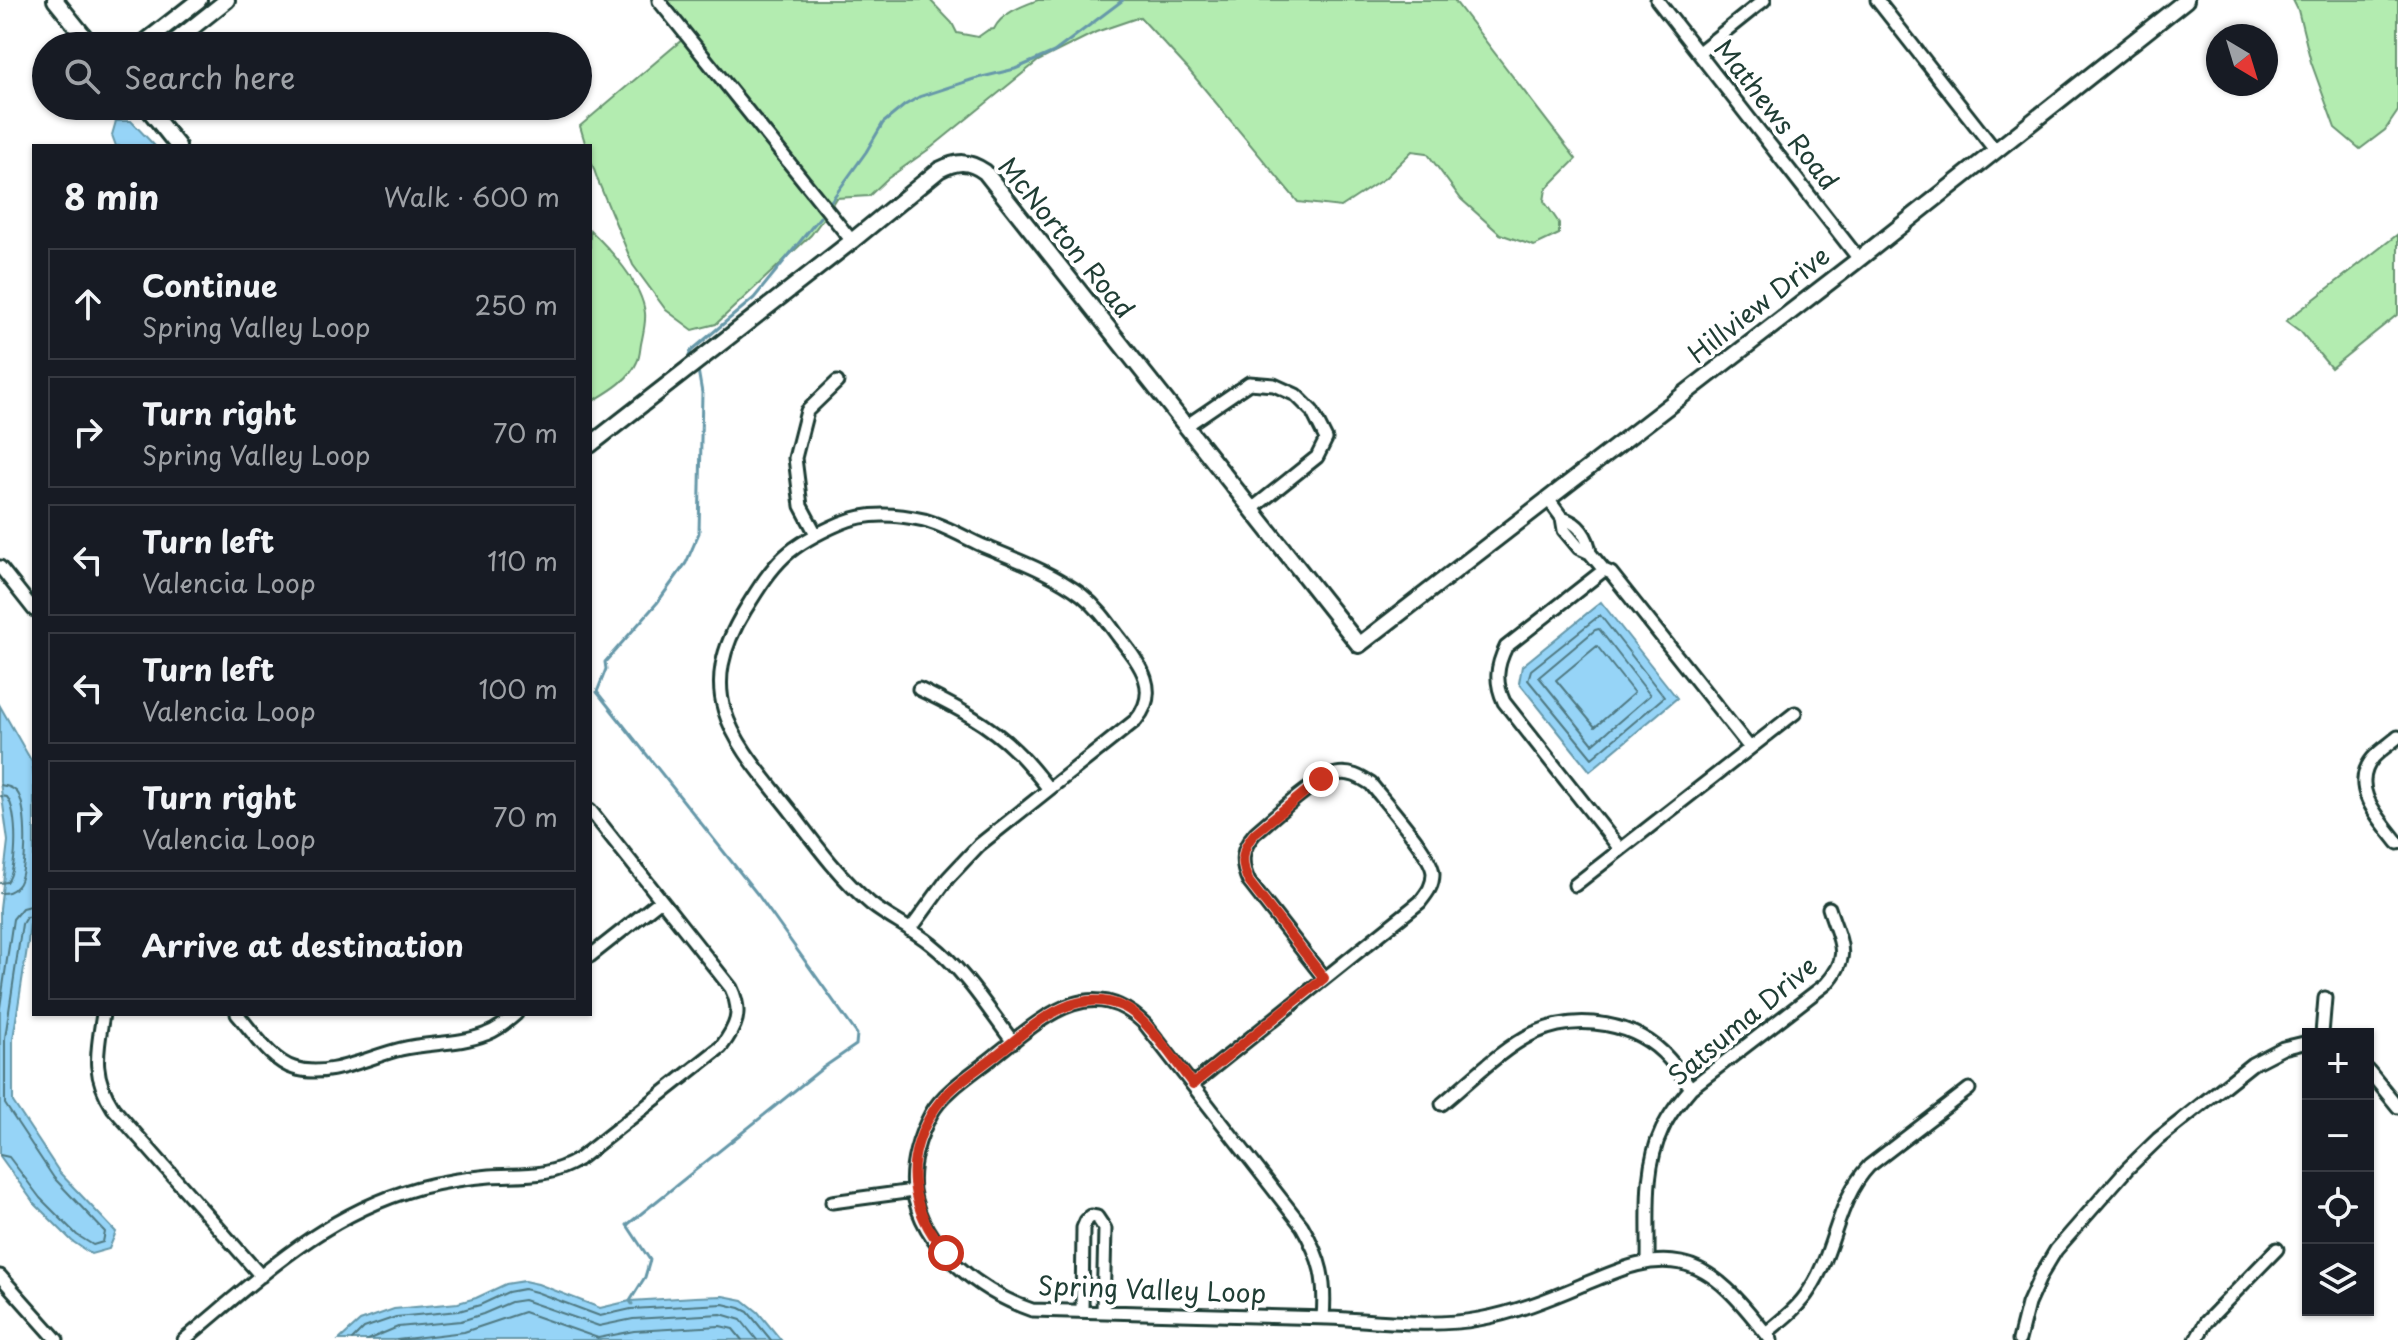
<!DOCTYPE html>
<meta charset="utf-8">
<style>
:root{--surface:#171b24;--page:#242831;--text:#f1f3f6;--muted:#9ea1a6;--line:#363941}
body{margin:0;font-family:"Playpen Sans",sans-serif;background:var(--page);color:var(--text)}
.controls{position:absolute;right:24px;bottom:24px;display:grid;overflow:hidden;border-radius:0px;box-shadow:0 2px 6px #0004}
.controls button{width:72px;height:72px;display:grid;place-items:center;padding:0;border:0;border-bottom:2px solid var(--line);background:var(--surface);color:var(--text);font:40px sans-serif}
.compass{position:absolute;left:2206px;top:24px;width:72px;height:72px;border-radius:50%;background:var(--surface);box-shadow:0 2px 6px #0004;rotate:142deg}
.stop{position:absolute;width:24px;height:24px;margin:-18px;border:6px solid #c8321e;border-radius:50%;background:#fff}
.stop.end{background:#c8321e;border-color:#fff;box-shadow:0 2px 8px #0008}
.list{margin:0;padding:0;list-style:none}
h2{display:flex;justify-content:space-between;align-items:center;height:104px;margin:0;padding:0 32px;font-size:34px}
h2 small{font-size:26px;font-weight:400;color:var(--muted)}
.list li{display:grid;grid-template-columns:52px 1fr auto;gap:24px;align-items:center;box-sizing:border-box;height:112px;margin:0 16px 16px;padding:0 16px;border:2px solid var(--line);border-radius:0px}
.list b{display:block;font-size:30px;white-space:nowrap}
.list p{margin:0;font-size:26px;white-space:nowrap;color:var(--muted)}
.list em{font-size:26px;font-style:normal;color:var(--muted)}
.icon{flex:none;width:44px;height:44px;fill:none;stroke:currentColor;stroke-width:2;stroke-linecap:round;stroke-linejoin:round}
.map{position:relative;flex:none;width:2398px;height:1340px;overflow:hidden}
.search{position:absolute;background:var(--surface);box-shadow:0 2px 6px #0004;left:32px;top:32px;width:560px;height:88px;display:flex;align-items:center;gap:20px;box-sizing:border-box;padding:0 28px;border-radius:44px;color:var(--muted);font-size:30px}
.panel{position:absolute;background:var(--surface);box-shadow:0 2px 6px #0004;left:32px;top:144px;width:560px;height:872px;border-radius:0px}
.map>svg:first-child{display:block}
</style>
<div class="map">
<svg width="2398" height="1340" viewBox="0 0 2398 1340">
<rect width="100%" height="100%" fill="#fff"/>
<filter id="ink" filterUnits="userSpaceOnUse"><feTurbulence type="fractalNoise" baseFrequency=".0125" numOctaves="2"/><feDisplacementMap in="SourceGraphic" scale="16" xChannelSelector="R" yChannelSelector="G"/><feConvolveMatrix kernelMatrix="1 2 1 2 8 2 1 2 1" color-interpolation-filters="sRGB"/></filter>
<g filter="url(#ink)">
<!-- green -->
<path fill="#b3ecb0" stroke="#699472" stroke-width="2" d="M670 0H930L952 23 957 33 978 37 988 30 994 29C1002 13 1022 6 1038 0H1454L1576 159 1546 189 1544 201 1559 223V234L1534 246 1500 234 1461 199 1427 153 1412 151 1385 178 1341 207 1298 202 1188 69 1140 17 1096 32 1038 61 932 147 887 179 869 196 836 198 831 206 667 2Z
M2293 0H2398V111L2385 130 2360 149 2335 128 2311 62 2298 10Z
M683 39 825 216 811 235 716 324 693 330 666 310 633 265 598 181 590 158V146H586L580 126Z
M590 230C610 249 642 284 645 313 646 323 643 334 641 344 640 349 640 357 637 362 629 381 606 393 590 403Z
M2398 234V314L2331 368 2301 332 2286 321Z"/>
<!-- water -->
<path fill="#96d4f7" stroke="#6698a9" stroke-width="2" d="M116 121H131L155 146H116L112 135Z
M1601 602 1677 698 1590 771 1519 683 1522 666Z
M0 706 32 762 34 778V883L28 942 13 1039V1102L60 1173 116 1232 109 1249 91 1254 72 1241 34 1203 0 1156V909L8 841 0 782Z
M524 1281 538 1284 600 1308 630 1301 695 1297 723 1296 743 1300 758 1312 781 1340H339L360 1321 394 1309 458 1303 476 1298 506 1284Z"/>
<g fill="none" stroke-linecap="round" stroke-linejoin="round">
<!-- shore -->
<path stroke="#4f7982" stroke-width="2" d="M1600 615 1664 697 1592 758 1528 680 1531 670Z
M1599 629 1650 695 1593 744 1539 677 1595 630Z
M1597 646 1634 693 1595 727 1556 680Z
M0 785C7 786 12 787 17 792 28 805 28 874 17 886 12 892 7 893 0 893
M0 796 7 797C18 810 18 869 7 882L0 883
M0 1007 13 919 22 908 34 905
M0 1155 9 1157 40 1198 77 1235 93 1245 103 1242 105 1232 54 1178 5 1104V1038L22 924 26 917 34 916
M352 1340 364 1328 396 1317 459 1311 480 1305 508 1292 524 1289 536 1292 600 1316 631 1309 723 1304 740 1308 748 1312 771 1340
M367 1340 398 1327 461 1321 483 1314 511 1302 524 1300 599 1326 633 1319 721 1314 741 1320 757 1340
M397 1340 464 1332 524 1312 598 1338 634 1331 720 1326 733 1329 742 1340"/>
<!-- stream -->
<path stroke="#6698a9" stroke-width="3" d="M831 201 866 152 883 123 905 105 919 97 974 79 1015 69 1054 52 1123 0
M689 356 691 351 754 298 820 217
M632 1304 630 1301 645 1277 650 1260 627 1225 824 1067 856 1045 857 1034 758 895 597 692 606 669 605 662 657 603 686 563 699 533 702 393 698 370"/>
<!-- minor casing -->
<g stroke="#1f3d34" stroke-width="17">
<path id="minor" d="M1657 0 1859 259
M1877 0 1995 150
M659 1 852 241
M1699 52 1764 0
M1186 426 1249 383 1274 385 1296 395 1312 411 1326 439 1317 457 1252 509
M1548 499 1562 518 1564 530 1579 548 1590 553 1604 570 1506 647C1496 667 1495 682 1504 702L1620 849
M1562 518C1579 523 1588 536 1590 553
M816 534 801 506 795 458 807 411 837 382
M0 567 34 610
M1604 570 1611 573 1750 748
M919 689C954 706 988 723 1016 751 1028 762 1038 776 1049 789
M2398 737C2390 744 2380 750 2373 758 2348 788 2380 819 2398 843
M1575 885 1795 713
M910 930 948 878 979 845 1136 720C1162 689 1138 662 1118 636 1107 621 1097 607 1082 595 1052 572 1014 559 979 544 962 536 943 525 924 520 898 514 866 512 841 523 787 546 775 561 745 610 690 699 737 743 792 813 816 845 840 878 871 904 890 919 913 929 931 944 964 970 988 1009 1013 1042
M590 956 661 900
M103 1014C97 1052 91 1074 113 1108L261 1276
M237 1014C253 1032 271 1061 294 1068 329 1079 367 1057 401 1049 429 1042 459 1045 486 1034 497 1030 507 1022 516 1014
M2322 1034 2325 998
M2368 1070 2398 1107
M1193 1084 1420 902C1427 893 1433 886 1433 874 1433 855 1384 801 1371 784 1360 777 1350 771 1336 774 1315 778 1273 818 1255 833 1241 849 1240 863 1249 882L1324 978
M1442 1104C1470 1081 1502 1048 1534 1033 1578 1013 1637 1022 1669 1059 1677 1068 1684 1079 1691 1088
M832 1202 913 1191
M1648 1261C1649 1218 1643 1169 1662 1130 1669 1114 1680 1101 1691 1088L1826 984C1853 955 1839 941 1829 908
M0 1276 57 1340
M1082 1311 1083 1228 1086 1221 1091 1216 1097 1217 1105 1229 1103 1312
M1323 1318C1326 1280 1321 1259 1302 1226L1145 1024C1092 972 1043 1017 998 1053 978 1070 943 1091 931 1114 919 1136 910 1165 913 1190 922 1248 980 1292 1032 1310 1130 1312 1229 1315 1328 1318 1376 1320 1432 1328 1479 1319 1514 1313 1549 1299 1582 1285 1615 1272 1645 1256 1681 1263 1719 1270 1748 1311 1771 1340
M1766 1333C1782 1320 1799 1307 1810 1289 1836 1250 1836 1201 1869 1166L1969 1089
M184 1340C259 1278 322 1215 418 1188 442 1182 466 1178 490 1176 525 1174 548 1178 579 1159L721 1047C736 1027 743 1013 731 988L590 810
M2019 1340 2028 1304 2041 1275 2056 1250 2127 1169 2158 1139 2252 1064 2283 1048 2308 1042
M2196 1340 2206 1322 2277 1249"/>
</g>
<!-- tertiary casing -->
<g stroke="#1f3d34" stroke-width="20">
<path id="tertiary" d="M55 0 92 46
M140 46 199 0
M169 46 227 0
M146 106 178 146
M590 445 852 241 939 170C957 161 968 160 985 172L1359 645 1854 263 2186 0"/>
</g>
<!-- minor -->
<use href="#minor" stroke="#fff" stroke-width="11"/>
<!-- tertiary -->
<use href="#tertiary" stroke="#fff" stroke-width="14"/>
</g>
</g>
<g fill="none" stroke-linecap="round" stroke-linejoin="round" filter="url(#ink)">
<!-- route -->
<path stroke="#c8321e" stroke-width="10" d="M946 1253C910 1210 902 1162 932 1113 946 1088 978 1070 1000 1052 1035 1024 1075 985 1124 1007 1147 1018 1176 1063 1193 1084L1324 978 1249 882C1240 863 1241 849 1255 833L1321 779"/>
</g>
<g text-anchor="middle" stroke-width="8" stroke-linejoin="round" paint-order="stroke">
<!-- street labels -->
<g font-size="26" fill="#1f3d34" stroke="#fff">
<text transform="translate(1776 115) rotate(52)" y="9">Mathews Road</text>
<text transform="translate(1066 238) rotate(51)" y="9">McNorton Road</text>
<text transform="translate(1759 305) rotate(-38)" y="9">Hillview Drive</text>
<text transform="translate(1743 1021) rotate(-40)" y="9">Satsuma Drive</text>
<text transform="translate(1152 1290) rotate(2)" y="9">Spring Valley Loop</text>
</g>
</g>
</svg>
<div class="controls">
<button>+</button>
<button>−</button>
<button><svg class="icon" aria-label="locate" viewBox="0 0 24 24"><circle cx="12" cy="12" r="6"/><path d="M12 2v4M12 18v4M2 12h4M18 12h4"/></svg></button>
<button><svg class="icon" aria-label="layers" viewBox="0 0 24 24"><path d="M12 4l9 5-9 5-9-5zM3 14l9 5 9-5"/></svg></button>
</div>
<svg class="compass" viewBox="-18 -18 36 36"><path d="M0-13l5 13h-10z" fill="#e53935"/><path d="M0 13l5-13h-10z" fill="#9ea1a6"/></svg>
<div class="stop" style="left:946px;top:1253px"></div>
<div class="stop end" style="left:1321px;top:779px"></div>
<div class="search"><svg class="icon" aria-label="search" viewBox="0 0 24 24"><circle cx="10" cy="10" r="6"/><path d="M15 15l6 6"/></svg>Search here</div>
<section class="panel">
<h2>8 min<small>Walk · 600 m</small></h2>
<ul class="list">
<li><svg class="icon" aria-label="ahead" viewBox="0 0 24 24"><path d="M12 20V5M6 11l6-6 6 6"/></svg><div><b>Continue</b><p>Spring Valley Loop</p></div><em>250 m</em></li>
<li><svg class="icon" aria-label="right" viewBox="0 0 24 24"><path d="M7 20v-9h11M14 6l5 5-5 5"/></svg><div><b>Turn right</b><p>Spring Valley Loop</p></div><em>70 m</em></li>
<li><svg class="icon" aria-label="left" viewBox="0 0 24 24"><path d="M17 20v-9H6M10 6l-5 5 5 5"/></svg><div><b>Turn left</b><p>Valencia Loop</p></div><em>110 m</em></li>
<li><svg class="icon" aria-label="left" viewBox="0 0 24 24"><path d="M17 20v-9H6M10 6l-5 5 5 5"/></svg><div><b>Turn left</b><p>Valencia Loop</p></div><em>100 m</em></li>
<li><svg class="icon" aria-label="right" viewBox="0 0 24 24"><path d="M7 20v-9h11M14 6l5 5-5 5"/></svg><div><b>Turn right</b><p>Valencia Loop</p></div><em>70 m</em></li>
<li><svg class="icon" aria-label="arrive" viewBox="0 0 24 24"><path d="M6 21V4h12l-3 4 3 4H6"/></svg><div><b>Arrive at destination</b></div></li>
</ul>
</section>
</div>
